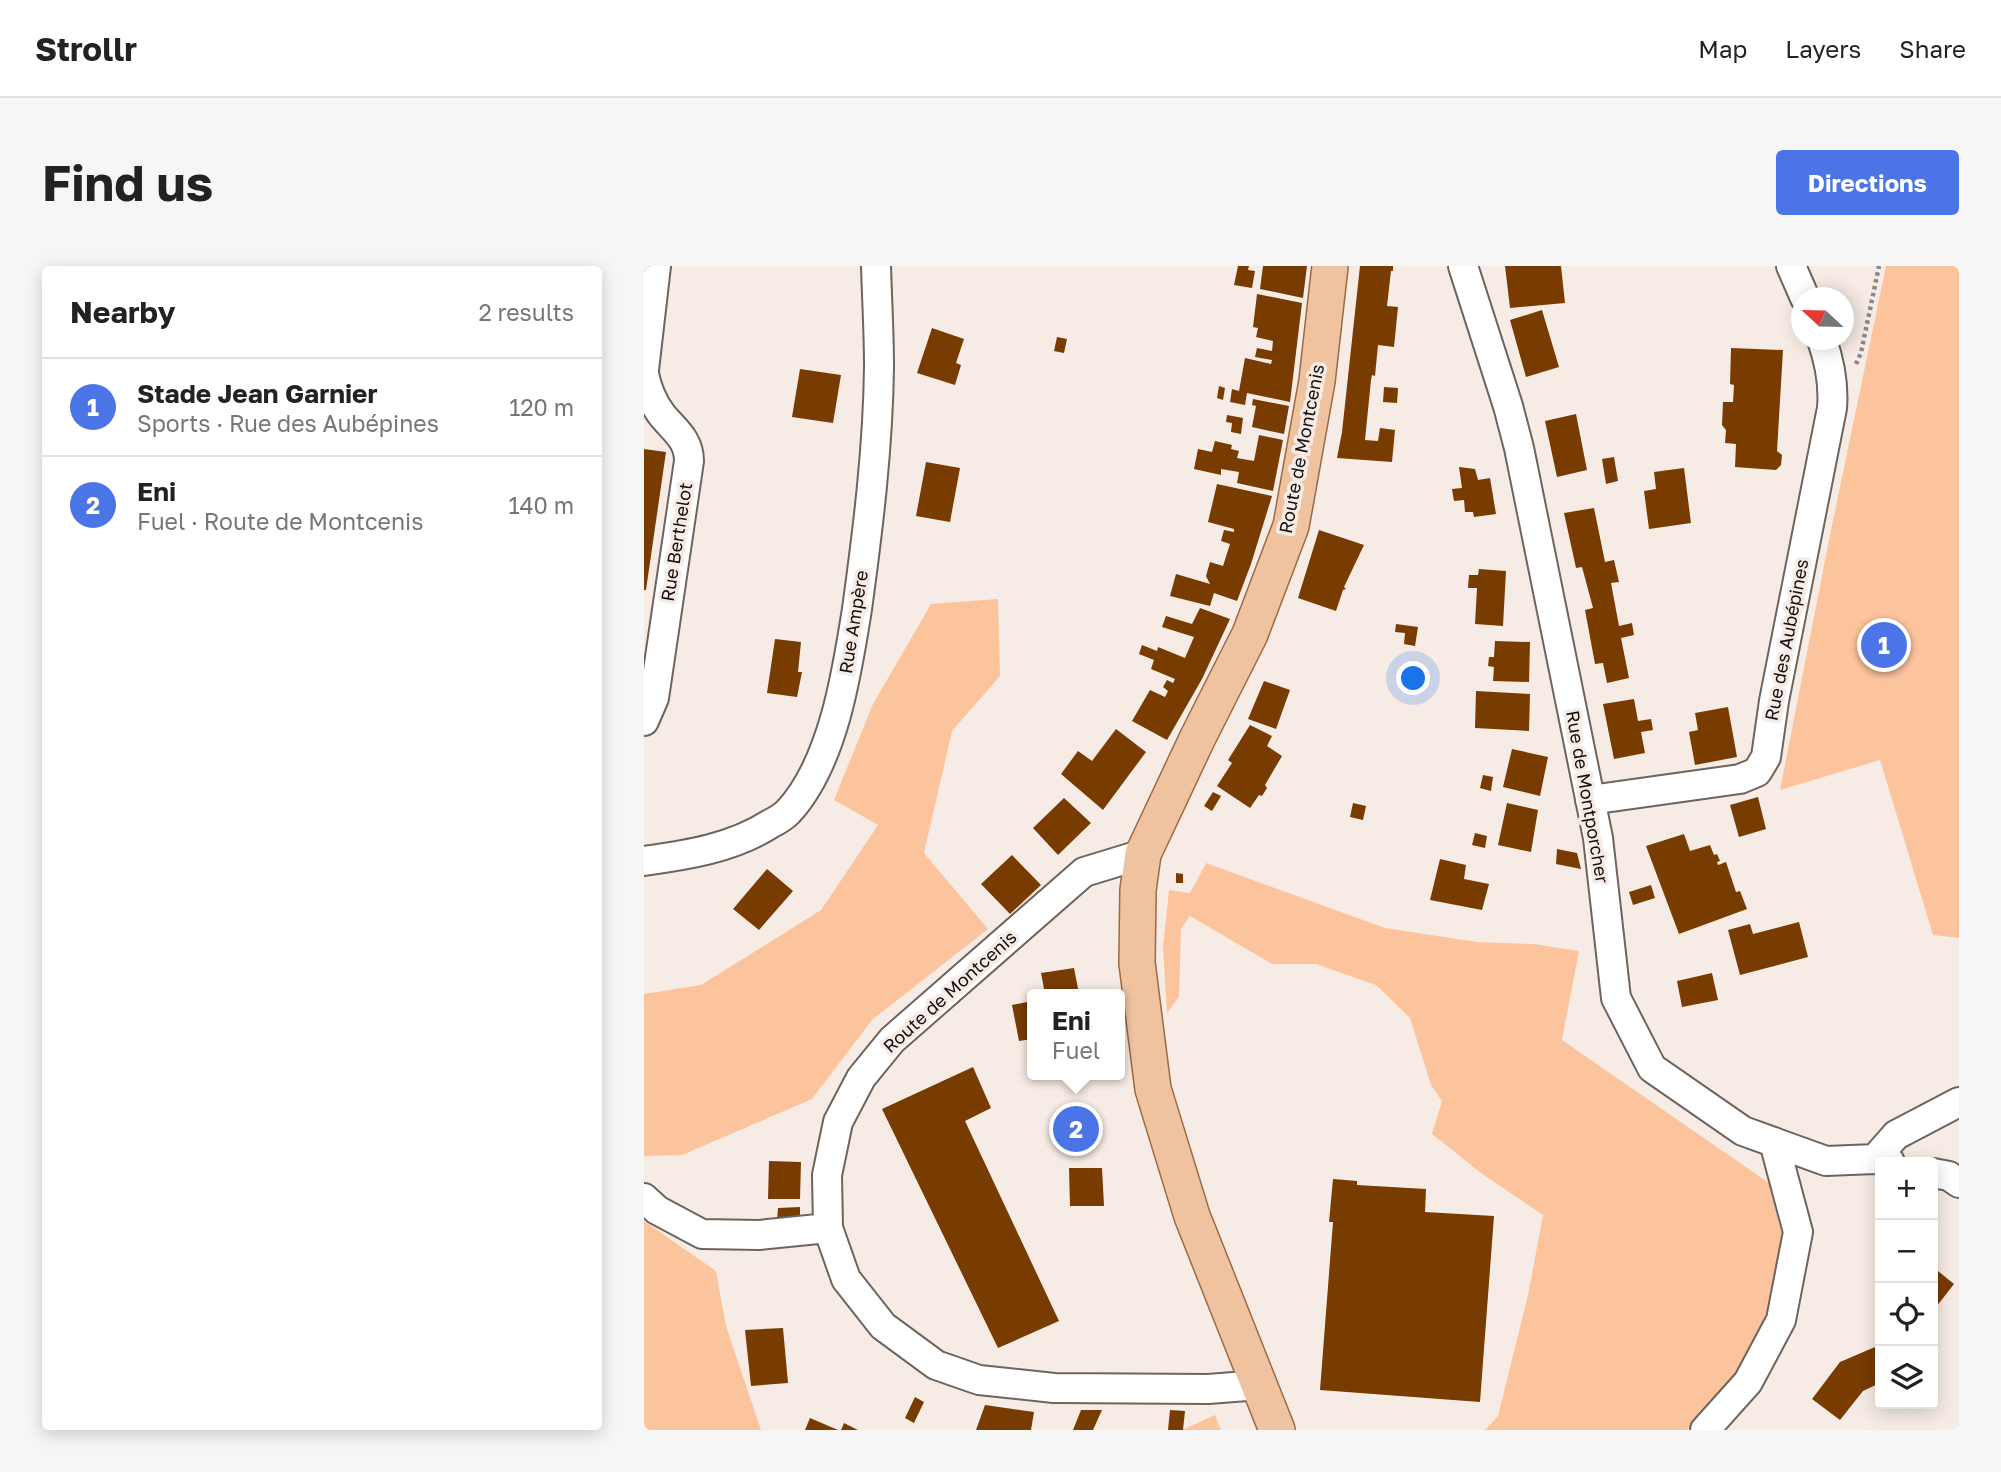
<!DOCTYPE html>
<meta charset="utf-8">
<style>
:root{--surface:#fff;--page:#f6f6f6;--text:#222;--muted:#767676;--line:#e0e0e0;--accent:#4b74e7}
body{margin:0;font-family:"Golos Text",sans-serif;background:var(--page);color:var(--text)}
.controls{position:absolute;right:21px;bottom:21px;display:grid;overflow:hidden;border-radius:7px;box-shadow:0 4px 18px #0003}
.controls button{width:63px;height:63px;display:grid;place-items:center;padding:0;border:0;border-bottom:2px solid var(--line);background:var(--surface);color:var(--text);font:35px sans-serif}
.compass{position:absolute;left:1147px;top:21px;width:63px;height:63px;border-radius:50%;background:var(--surface);box-shadow:0 4px 18px #0003;rotate:292deg}
.you{position:absolute;left:770px;top:413px;width:24px;height:24px;margin:-18px;border:5px solid #fff;border-radius:50%;background:#1a73e8;box-shadow:0 0 0 10px #1a73e833}
.badge{display:grid;place-items:center;width:46px;height:46px;border-radius:50%;background:var(--accent);color:#fff;font-size:23px;font-weight:700}
.pin{position:absolute;translate:-50% -50%;border:4px solid #fff;box-shadow:0 2px 7px #0006}
.popup{position:absolute;left:383px;top:723px;width:98px;height:91px;box-sizing:border-box;display:grid;place-content:center;border-radius:7px;background:var(--surface);filter:drop-shadow(0 2px 5px #0005);font-size:23px;white-space:nowrap;color:var(--muted)}
.popup b{font-size:26px;color:var(--text)}
.popup::after{content:'';position:absolute;left:50%;top:100%;margin-left:-14px;border:14px solid transparent;border-top-color:var(--surface)}
.list{margin:0;padding:0;list-style:none}
h2{display:flex;justify-content:space-between;align-items:center;height:91px;margin:0;padding:0 28px;font-size:30px}
h2 small{font-size:23px;font-weight:400;color:var(--muted)}
.list li{display:grid;grid-template-columns:46px 1fr auto;gap:21px;align-items:center;box-sizing:border-box;height:98px;padding:0 28px;border-top:2px solid var(--line)}
.list b{display:block;font-size:26px;white-space:nowrap}
.list p{margin:0;font-size:23px;white-space:nowrap;color:var(--muted)}
.list em{font-size:23px;font-style:normal;color:var(--muted)}
.icon{flex:none;width:38px;height:38px;fill:none;stroke:currentColor;stroke-width:2;stroke-linecap:round;stroke-linejoin:round}
.map{position:relative;flex:none;width:1315px;height:1164px;overflow:hidden;border-radius:7px}
header{display:flex;align-items:center;gap:42px;box-sizing:border-box;height:98px;padding:0 35px;background:var(--surface);border-bottom:2px solid var(--line)}
header strong{font-size:33px}
nav{display:flex;gap:38px;margin-inline-start:auto;font-size:24px}
.intro{display:flex;align-items:center;justify-content:space-between;box-sizing:border-box;height:168px;padding:0 42px}
h1{margin:0;font-size:49px}
.button{padding:18px 32px;border-radius:7px;background:var(--accent);color:#fff;font-size:24px;font-weight:700}
main{display:flex;gap:42px;padding:0 42px}
aside{flex:1;background:var(--surface);border-radius:7px;box-shadow:0 4px 18px #0003}
.map>svg:first-child{display:block}
</style>
<header>
<strong>Strollr</strong>
<nav><a>Map</a><a>Layers</a><a>Share</a></nav>
</header>
<div class="intro"><h1>Find us</h1><a class="button">Directions</a></div>
<main>
<aside>
<h2>Nearby<small>2 results</small></h2>
<ul class="list">
<li><span class="badge">1</span><div><b>Stade Jean Garnier</b><p>Sports · Rue des Aubépines</p></div><em>120 m</em></li>
<li><span class="badge">2</span><div><b>Eni</b><p>Fuel · Route de Montcenis</p></div><em>140 m</em></li>
</ul>
</aside>
<div class="map">
<svg width="1315" height="1164" viewBox="0 0 1315 1164">
<rect width="100%" height="100%" fill="#f7ece5"/>
<!-- green -->
<path fill="#fcc49d" d="M1242 0H1315V672L1289 669 1236 494 1136 524 1187 264Z
M354 333 356 410 308 465 280 587 344 663 228 754 168 833 38 889 0 890V728L57 719 177 644 234 559 190 534 229 438 287 338Z
M562 597 741 662 833 676 890 678 935 685 918 774 1125 917 1140 976 1123 1048 1095 1108 1043 1164H841L854 1150 884 1029 899 949 837 907 788 868 798 835 787 819 766 752 732 719 672 698H628L546 650 537 663 535 731 523 747 519 682 525 624 546 627Z
M0 955 72 1005 82 1060 117 1164H0Z
M571 1149 577 1164H538Z"/>
<!-- building -->
<path fill="#783b00" d="M594 0H605L604 4 611 5 608 22 590 19Z
M619 0H663L659 32 616 23Z
M716 0H749V5H747L743 40 754 41 750 81 734 79 731 110 728 109 727 114 721 174 734 175 736 162 751 164 748 196 693 192 698 166Z
M861 0H917L921 37 866 42Z
M613 28 658 37 646 136 603 127 601 139 586 136 588 123 595 125 601 92 627 98 628 94 611 91 613 82 628 85 629 75 612 71 614 62 609 61Z
M898 44 915 101 882 111 866 54Z
M288 62 320 73 312 97 317 99 311 119 273 107Z
M413 71 423 73 420 87 410 85Z
M1087 82 1139 84 1133 185 1138 189 1137 199 1132 204 1091 201 1092 178 1081 177 1082 164 1078 159 1079 136H1089L1090 119 1086 118Z
M156 103 197 109 189 157 148 151Z
M575 120 581 122 579 134 573 132Z
M740 121 754 122 753 137 739 136Z
M609 133 645 140 640 168 608 161 612 140 608 139Z
M932 148 943 204 913 211 901 155Z
M583 149 599 152 597 168 587 166 588 157 582 156Z
M615 169 639 174 629 225 593 217 595 206 577 203V209L550 203 554 183 568 186 571 175 588 179 587 183 595 185 593 192 610 195Z
M0 183 22 186 2 324H0Z
M970 191 974 215 962 218 958 193Z
M282 196 316 202 306 256 272 250Z
M815 201 831 203 834 214 846 212 852 248 830 251 829 246H821L820 234 810 235 808 223 818 222Z
M1040 202 1047 257 1005 263 1000 225 1012 223 1010 206Z
M573 218 628 230 607 298 593 335 570 327 566 340 526 330 532 308 566 318 562 310 566 296 579 300 586 278 577 275 580 264 590 266V263L564 256Z
M950 242 961 296 970 294 975 316 967 317 975 360 988 357 990 369 977 372 985 412 963 417 959 397 951 398 941 344 949 342 938 301 932 302 920 247Z
M675 264 720 279 700 321 702 323 699 324 692 345 654 332Z
M835 303 862 305 859 360 831 358 833 322H824L825 309H834Z
M556 342 586 353 558 413 523 474 488 455 506 424 521 431 524 425 519 421 523 414 529 417 531 413 507 403 510 394 495 388 498 379 513 385 514 381 541 392 550 371 518 361 522 350 548 358Z
M752 358 774 361 771 380 760 378 761 367 751 366Z
M131 373 157 376 154 406H158L153 431 123 427Z
M851 375 886 376 885 416 849 415 850 401 844 400 845 391H850Z
M620 415 646 424 632 463 604 453Z
M832 425 886 428 885 465 831 462Z
M990 433 994 455 1007 453 1009 464 997 466 1001 487 970 493 959 438Z
M1084 441 1093 491 1051 499 1045 466 1054 464 1051 447Z
M606 459 628 470 623 480 638 490 621 519 623 522 618 530 615 529 606 542 573 520 588 497 584 494Z
M472 463 502 486 459 544 417 508 434 485 448 495Z
M868 483 904 491 896 530 859 521Z
M839 509 849 511 847 525 836 522Z
M569 526 577 530 568 545 560 540Z
M1114 531 1122 563 1095 571 1086 539Z
M420 532 447 557 414 589 389 562Z
M709 537 722 540 719 554 706 551Z
M863 537 894 544 887 586 854 579Z
M831 567 843 570 841 582 828 579Z
M1040 568 1046 585 1066 579 1070 589 1073 588 1076 595 1073 596 1074 599 1082 596 1092 626 1096 625 1103 643 1035 668 1002 580Z
M913 583 933 587 937 603 912 598Z
M368 589 397 619 366 648 337 618Z
M796 593 822 599 820 613 845 618 838 644 786 634Z
M123 603 149 625 115 664 89 643Z
M532 607 539 608V617H532Z
M1007 619 1011 632 989 639 985 626Z
M1155 656 1164 691 1096 709 1084 664 1106 658 1109 668Z
M430 702 435 728H401L397 707Z
M1068 707 1074 734 1038 741 1033 715Z
M388 735V773L375 775 368 739Z
M329 801 347 842 321 855 415 1055 354 1082 238 843Z
M125 895 157 896 156 933H124Z
M425 902H458L460 940H426Z
M689 913 713 915V919L782 923 781 946 850 950 836 1136 676 1124 689 956H685Z
M156 941V954H133L134 942Z
M1289 1001 1310 1018 1289 1045Z
M139 1062 144 1117 107 1120 101 1064Z
M1231 1081 1236 1095V1117L1219 1125 1196 1154 1168 1133 1196 1096Z
M271 1131 280 1136 270 1157 261 1152Z
M341 1139 390 1146 387 1164H332Z
M437 1144H458L449 1164H429Z
M526 1144 541 1145 539 1164H524Z
M166 1152 194 1164H161Z
M200 1157 214 1164H197Z"/>
<g fill="none" stroke-linecap="round" stroke-linejoin="round">
<!-- minor casing -->
<g stroke="#6d645e" stroke-width="32">
<path id="minor" d="M819 0 864 140 875 182 954 572 972 732 1008 802 1099 865 1182 895 1231 893 1246 896
M1147 0 1161 32
M0 104 12 0
M0 108C3 123 8 136 18 149 30 164 45 173 45 195L10 432 0 455
M946 534 1096 513 1113 506 1122 491 1130 435 1188 142C1190 118 1186 97 1178 74
M499 588 440 606 248 774 217 812 194 856 183 909 184 962 202 1013 239 1060 292 1099 335 1114 410 1122 564 1123 616 1119
M0 595C43 589 89 582 126 558 132 555 139 551 144 546 189 498 203 407 213 343 224 263 234 182 235 101 235 67 233 34 232 0
M1231 893 1252 869 1315 836
M1289 907 1305 910 1315 917
M0 932 13 944 58 968 115 969 184 962
M1061 1164 1104 1116 1137 1054 1154 966 1130 876"/>
</g>
<!-- major casing -->
<g stroke="#9c6943" stroke-width="38">
<path id="major" d="M633 1164 548 950 509 823 493 697 494 624 499 588 553 473 606 368 647 260 673 115 686 0"/>
</g>
<!-- path -->
<path stroke="#8f8783" stroke-width="4.5" stroke-dasharray="3.5 3.5" stroke-linecap="butt" d="M1212 98 1217 87 1235 0"/>
<!-- minor -->
<use href="#minor" stroke="#fff" stroke-width="28"/>
<!-- major -->
<use href="#major" stroke="#efc2a0" stroke-width="35"/>
</g>
<g text-anchor="middle" stroke-width="7" stroke-linejoin="round" paint-order="stroke">
<!-- street labels -->
<g font-size="18" fill="#14100e" stroke="#f7ece5">
<text transform="translate(658 183) rotate(-79)" y="6">Route de Montcenis</text>
<text transform="translate(33 276) rotate(-81)" y="6">Rue Berthelot</text>
<text transform="translate(210 356) rotate(-81)" y="6">Rue Ampère</text>
<text transform="translate(1143 374) rotate(-79)" y="6">Rue des Aubépines</text>
<text transform="translate(943 531) rotate(80)" y="6">Rue de Montporcher</text>
<text transform="translate(306 726) rotate(-42)" y="6">Route de Montcenis</text>
</g>
</g>
</svg>
<div class="controls">
<button>+</button>
<button>−</button>
<button><svg class="icon" aria-label="locate" viewBox="0 0 24 24"><circle cx="12" cy="12" r="6"/><path d="M12 2v4M12 18v4M2 12h4M18 12h4"/></svg></button>
<button><svg class="icon" aria-label="layers" viewBox="0 0 24 24"><path d="M12 4l9 5-9 5-9-5zM3 14l9 5 9-5"/></svg></button>
</div>
<svg class="compass" viewBox="-18 -18 36 36"><path d="M0-13l5 13h-10z" fill="#e53935"/><path d="M0 13l5-13h-10z" fill="#767676"/></svg>
<div class="you"></div>
<div class="pin badge" style="left:1240px;top:379px">1</div>
<div class="pin badge" style="left:432px;top:863px">2</div>
<div class="popup"><b>Eni</b>Fuel</div>
</div>
</main>
